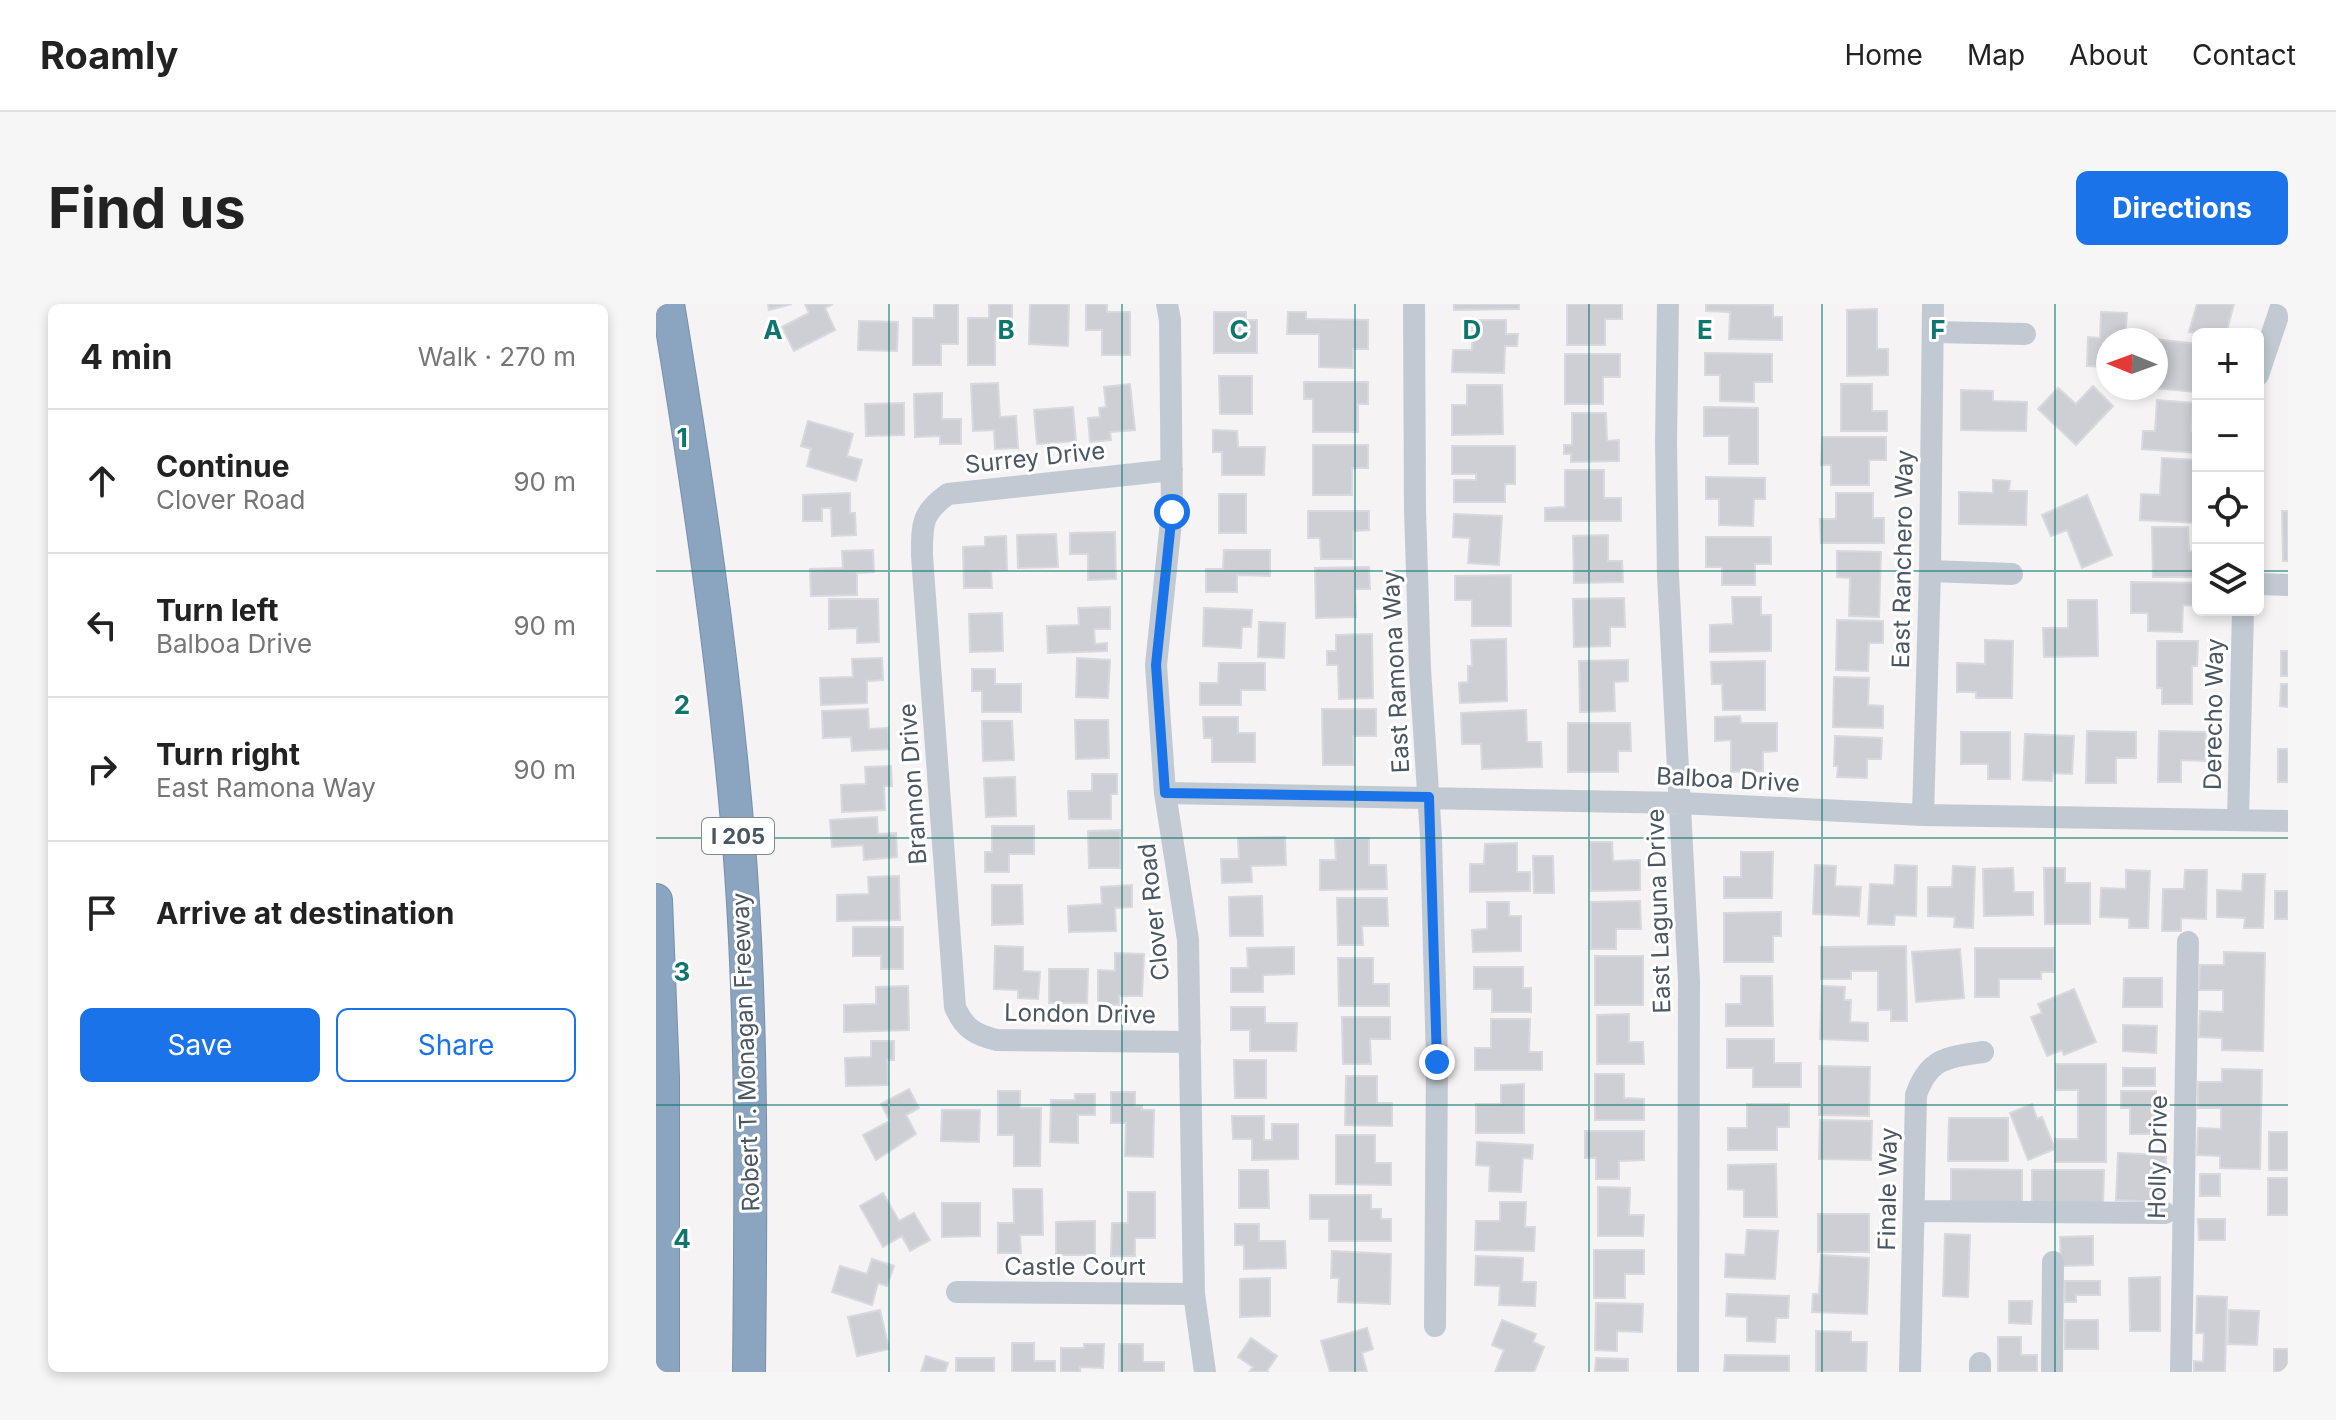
<!DOCTYPE html>
<meta charset="utf-8">
<style>
:root{--surface:#fff;--page:#f6f6f6;--text:#222;--muted:#767676;--line:#e0e0e0;--accent:#1a73e8}
body{margin:0;font-family:Inter,sans-serif;background:var(--page);color:var(--text)}
.controls{position:absolute;right:24px;top:24px;display:grid;overflow:hidden;border-radius:12px;box-shadow:0 4px 12px #0003}
.controls button{width:72px;height:72px;display:grid;place-items:center;padding:0;border:0;border-bottom:2px solid var(--line);background:var(--surface);color:var(--text);font:40px sans-serif}
.compass{position:absolute;left:1440px;top:24px;width:72px;height:72px;border-radius:50%;background:var(--surface);box-shadow:0 4px 12px #0003;rotate:271deg}
.stop{position:absolute;width:24px;height:24px;margin:-18px;border:6px solid #1a73e8;border-radius:50%;background:#fff}
.stop.end{background:#1a73e8;border-color:#fff;box-shadow:0 2px 8px #0008}
.list{margin:0;padding:0;list-style:none}
h2{display:flex;justify-content:space-between;align-items:center;height:104px;margin:0;padding:0 32px;font-size:34px}
h2 small{font-size:26px;font-weight:400;color:var(--muted)}
.list li{display:grid;grid-template-columns:52px 1fr auto;gap:24px;align-items:center;box-sizing:border-box;height:144px;padding:0 32px;border-top:2px solid var(--line)}
.list b{display:block;font-size:30px;white-space:nowrap}
.list p{margin:0;font-size:26px;white-space:nowrap;color:var(--muted)}
.list em{font-size:26px;font-style:normal;color:var(--muted)}
.actions{display:flex;gap:16px;padding:24px 32px}
.actions a{flex:1;padding:18px 0;border:2px solid var(--accent);border-radius:12px;text-align:center;font-size:28px;color:var(--accent)}
.actions .main{background:var(--accent);color:#fff}
.icon{flex:none;width:44px;height:44px;fill:none;stroke:currentColor;stroke-width:2;stroke-linecap:round;stroke-linejoin:round}
.map{position:relative;flex:none;width:1632px;height:1068px;overflow:hidden;border-radius:12px}
header{display:flex;align-items:center;gap:48px;box-sizing:border-box;height:112px;padding:0 40px;background:var(--surface);border-bottom:2px solid var(--line)}
header strong{font-size:38px}
nav{display:flex;gap:44px;margin-inline-start:auto;font-size:28px}
.intro{display:flex;align-items:center;justify-content:space-between;box-sizing:border-box;height:192px;padding:0 48px}
h1{margin:0;font-size:56px}
.button{padding:20px 36px;border-radius:12px;background:var(--accent);color:#fff;font-size:28px;font-weight:700}
main{display:flex;gap:48px;padding:0 48px}
aside{flex:1;background:var(--surface);border-radius:12px;box-shadow:0 4px 12px #0003}
.map>svg:first-child{display:block}
</style>
<header>
<strong>Roamly</strong>
<nav><a>Home</a><a>Map</a><a>About</a><a>Contact</a></nav>
</header>
<div class="intro"><h1>Find us</h1><a class="button">Directions</a></div>
<main>
<aside>
<h2>4 min<small>Walk · 270 m</small></h2>
<ul class="list">
<li><svg class="icon" aria-label="ahead" viewBox="0 0 24 24"><path d="M12 20V5M6 11l6-6 6 6"/></svg><div><b>Continue</b><p>Clover Road</p></div><em>90 m</em></li>
<li><svg class="icon" aria-label="left" viewBox="0 0 24 24"><path d="M17 20v-9H6M10 6l-5 5 5 5"/></svg><div><b>Turn left</b><p>Balboa Drive</p></div><em>90 m</em></li>
<li><svg class="icon" aria-label="right" viewBox="0 0 24 24"><path d="M7 20v-9h11M14 6l5 5-5 5"/></svg><div><b>Turn right</b><p>East Ramona Way</p></div><em>90 m</em></li>
<li><svg class="icon" aria-label="arrive" viewBox="0 0 24 24"><path d="M6 21V4h12l-3 4 3 4H6"/></svg><div><b>Arrive at destination</b></div></li>
</ul>
<div class="actions"><a class="main">Save</a><a>Share</a></div>
</aside>
<div class="map">
<svg width="1632" height="1068" viewBox="0 0 1632 1068">
<rect width="100%" height="100%" fill="#f5f3f3"/>
<!-- building -->
<path fill="#cdcfd5" stroke="#d7d9de" stroke-width="2" d="M112 0H136L113 6Z
M149 0H177L169 4 179 26 138 47 126 23 153 9Z
M278 0H302V40H285V61H257V14H278Z
M333 0H356V28H339V61H312V14H333Z
M374 0H413L412 42 373 40Z
M430 0H451V8H474V51H446V26H430Z
M798 0H863V5L798 6Z
M911 0H966V15H949V41H911Z
M1050 0 1117 1V13H1126V36L1073 35 1074 8 1050 7Z
M1541 0H1578L1570 30 1533 28Z
M1221 5V45H1232V71L1191 72V6Z
M558 8H590V16H601V49H558Z
M632 8H650V15L712 16V45H697V64L663 63V30H631Z
M1445 8 1471 9 1469 36H1452V63L1431 62 1432 33 1444 34Z
M816 16H850V30H862L861 42H849L848 69 796 68 797 46H816Z
M203 17 242 18 241 47 202 46Z
M1497 35 1542 40 1538 88 1500 84 1503 60H1500V36Z
M1049 49 1116 50V78H1098V98L1064 97V71H1049Z
M909 50H964V73H947V100H909Z
M563 72H596V110H564Z
M648 78H712V100H702V128H657V95H648Z
M342 79 344 113 360 112 362 144 339 145 338 126 317 127 315 80Z
M474 80 479 126 454 128 455 136 434 138 432 114 444 113 443 104 450 103 448 83Z
M1185 80H1216V107H1231V127H1185Z
M811 81H846L847 130 796 131V101H811Z
M1437 82 1457 102 1420 141 1382 105 1402 84 1420 100Z
M1305 86 1337 87V97L1371 98 1370 127 1305 126Z
M286 89V115H305V140H284V132L259 133 258 90Z
M1501 96 1537 99 1535 127 1542 128V149L1486 145 1487 127H1499Z
M248 99V131L210 132 209 100Z
M417 103 420 137 381 140 378 106Z
M1048 103 1102 104V160H1073V132H1048Z
M916 109H950L951 137 963 136V157L915 158V150H908V141H916Z
M152 117 197 130 191 152 206 156 200 177 151 162 155 145 145 142Z
M557 126 581 127 582 143H609L608 171H566V148H557Z
M1166 133H1230V156H1213V181H1175V161H1165Z
M657 141H712V164H696V191H657Z
M796 142H859V180H849V198H798V176H820V170H796Z
M1506 154 1540 156 1538 195H1542V219L1484 216 1485 190 1504 191Z
M909 166H948V194H965V217H889V204L909 203Z
M1050 173 1109 174V195H1098L1097 222 1063 221V195H1050Z
M1337 176 1354 177 1353 187H1371L1370 221 1303 220V188L1337 189Z
M194 189V209H199L200 231 176 232 175 204H166V217H147V191Z
M1180 189H1217V214H1228V239H1165L1164 215H1180Z
M563 190H590V229H563Z
M1431 191 1456 251 1426 264 1411 226 1395 232 1386 211Z
M652 207H713V226L697 227V255H665L664 234H652Z
M1626 207H1632V257H1627Z
M798 210 846 212 843 261 812 259 814 234 797 233Z
M1496 223H1532L1533 247H1542V273H1497Z
M459 228 460 275 432 276V250H414V229Z
M400 230 402 263 362 264 361 231Z
M952 231V257H966L967 278 918 279 917 232Z
M350 232 351 266 335 267 336 284H308L307 243 329 242V233Z
M1050 233H1115V260H1099V281H1066V263H1050Z
M217 246 218 268 201 269V291L155 292 154 265 187 264 186 247Z
M568 246H614V272L581 271V288H550V265H567Z
M1181 247 1225 248 1223 313 1193 312 1194 274 1181 273Z
M713 263 714 285H699L700 313 660 314 659 264Z
M855 271V322H816V296H799V272Z
M1475 278 1542 279V302L1527 301 1526 328 1492 327V309H1475Z
M1076 293H1105V311H1115V347L1054 348V321L1077 320Z
M968 294 969 323H954V342L918 343 917 295Z
M173 295H222L223 338 201 339V324L173 325Z
M1412 296H1441L1442 352 1388 353 1387 324H1412Z
M454 303V325H438L439 340 451 339V347L392 349 391 322 423 321 422 304Z
M548 304 596 306 595 323H586L585 344 547 342Z
M346 309 347 347 314 348 313 310Z
M1181 316 1227 317V339H1213L1212 367 1180 366Z
M603 318 629 319 628 354 602 353Z
M716 330 717 394 683 395 682 361H671V347H680V331Z
M850 335 851 397 804 399 803 379 812 378V362H816L815 336Z
M1329 336 1357 337 1356 394H1320V388H1301V359L1329 360Z
M1501 337H1542L1541 362H1536V400H1506V384H1501Z
M1625 347H1632V372H1625Z
M226 354 227 376 211 377V399L165 401 164 374 197 373 196 355Z
M421 354 454 356 452 394 420 393Z
M972 356V377L958 378 959 407 924 408 923 357Z
M1109 357V406H1067L1066 380H1056L1055 358Z
M563 359H609V386H585V401H544V379H562Z
M316 365H339V380H365V408H326V387H316Z
M1178 373 1213 374 1212 401 1227 402V424L1177 423Z
M1625 380H1632V403L1624 402Z
M212 405 213 425 232 424 233 445 196 447 195 433 167 434 166 407Z
M666 405H720V432H697L698 461H667Z
M870 406 871 438H885L886 463 826 465 825 440H806L805 409Z
M1084 412 1085 419H1121V447L1107 448V467L1075 468V436L1059 437V413Z
M547 413H582V429H599V458H556V434H548Z
M419 416H452L453 454 420 455Z
M326 417H356L358 456 327 457Z
M912 419H974L975 447H962V468H912Z
M1431 427 1480 428V454H1460V479H1430Z
M1503 427 1550 428 1549 457 1525 456V478H1502Z
M1305 428H1354V475H1332V460H1305Z
M1369 430 1418 432 1416 470 1397 469 1396 477 1367 476Z
M1179 432 1226 434 1225 455H1211V474L1181 473 1182 462H1178Z
M1622 445H1632V478H1622Z
M235 462 236 482H228L229 506 186 508 185 481 210 480 209 463Z
M436 470H461V490H455V515H413L412 487H436Z
M359 473 360 512 330 513 328 474Z
M221 513 222 530 240 529 241 553 208 556 207 541 176 543 174 516Z
M336 522H378V550H353V568H329V548H336Z
M464 526V564H433L432 527Z
M629 533 630 561 595 562 596 578 566 579 565 555H583L582 534Z
M713 534V561H730L731 585 664 586V556H680L679 535Z
M934 538H956L957 557 984 556V586L935 587Z
M861 539V568H874V587L814 588V560H828L829 540Z
M1085 548H1117L1116 594H1068V573H1085Z
M877 552H897L898 589H878Z
M1159 561 1180 562 1179 582 1205 583 1203 612 1157 610Z
M1239 561 1261 562 1260 612 1239 611 1238 621 1212 620 1214 580 1238 581Z
M1297 562 1319 563 1317 624 1298 623 1299 613 1272 612V583H1296Z
M1357 564 1358 588H1377V611L1328 612 1327 565Z
M1388 564H1409V579H1434V620H1389Z
M1470 566 1494 567 1492 624H1473V614L1444 613 1445 584 1470 585Z
M1529 566H1551L1550 615 1525 614V627H1506L1507 585H1528Z
M1587 570H1609L1607 624H1588L1589 614 1561 613V586L1586 587Z
M243 572 244 616 181 617V591L213 590 212 573Z
M336 581H366L367 620 336 621Z
M476 581V603L459 604 460 627 413 628 412 602 446 600 445 583Z
M1619 587H1632V615H1619Z
M606 592 607 632H574L573 593Z
M681 594H731L732 622H706L707 641H682Z
M984 597 985 625H960V645H935V598Z
M831 598H853V612H865V647L817 648 816 626 831 625Z
M1125 608V632H1117V658H1068V609Z
M197 623H247V665H225V652H197Z
M339 642 367 643V667L384 668 382 695 362 694V686L338 685Z
M1250 642 1251 717H1235V706H1222V667H1195V675H1165V643Z
M638 643V670L607 671V688H575V664H592L591 644Z
M1319 644H1398V668H1385V675H1343V693H1319Z
M1304 645 1308 694 1260 698 1256 648Z
M1568 648 1609 649 1607 747 1566 746V734L1543 733 1544 707 1567 708V686H1543L1544 661H1568Z
M459 649 488 650 486 692H463V701L442 700V666L459 667Z
M939 652H987V701H939Z
M682 654H717V680H733V702H683Z
M818 663H867V684H875V708H836V685H818Z
M393 665H432L431 699H393Z
M1085 672H1116L1117 722H1070V700H1085Z
M1468 674H1506V703H1467Z
M252 682 253 726 188 728V701L220 700V683Z
M1166 682 1189 683 1188 696H1195L1194 718 1212 719V737L1164 735Z
M1418 685 1440 738 1408 751 1406 746 1391 752 1375 713 1386 709 1382 700Z
M575 703H609V719H641L640 747H594V726H575Z
M973 710V738H987L988 760H941V711Z
M686 713H734V735H714L715 760H687Z
M835 715H874L873 748H886V766H819V744H835Z
M1467 721 1501 722 1500 749 1467 747Z
M1071 735H1118V759H1145V783H1097V764H1071Z
M215 737H238V756H231L232 781 190 782 189 754 215 753Z
M578 756H610V794H579Z
M1400 760H1450V858H1399V835H1422V786H1400Z
M1163 762 1214 763 1213 812 1163 811Z
M1467 764H1499V782H1467Z
M1566 765 1606 766 1604 865 1564 864V852L1541 851 1542 824 1565 825V804H1542V778H1566Z
M939 770H968V794L988 795V816H939Z
M690 772H721V799H736V822L689 821Z
M868 780V829H820V800H845V781Z
M253 785 263 804 250 811 260 830 220 856 207 831 234 817 225 800Z
M342 787H364V804H385L384 862H358V831H342Z
M1465 787H1500V830H1474V804H1465Z
M455 788H479V802H486V806H498L497 853 469 852 470 819H455Z
M419 790H439V811H422V839L394 838 395 796H419Z
M1091 800H1133V823H1121V846H1072V824H1091Z
M1376 800 1381 815 1386 813 1399 845 1372 856 1354 809Z
M286 806H324L323 838 285 837Z
M576 812H608V836H616V820H642V855L596 856V835H577Z
M1293 814H1352V857H1292Z
M1164 816 1216 817 1215 856 1163 855Z
M929 827H988V856L963 857V875H940V854H929Z
M1613 828H1632V866H1613Z
M680 831H719V859H735V881L680 880Z
M821 838 877 841 876 855 867 854 865 888 833 887 834 862 820 861Z
M1462 849 1510 851 1509 898 1460 896Z
M1120 860 1121 913H1088V886L1072 885V861Z
M1295 865 1366 866V900L1295 899Z
M583 866H612L613 904H583Z
M1376 866H1448L1447 901 1376 900Z
M1544 870H1564V892H1544Z
M1612 874H1632V911H1612Z
M942 883 974 884 973 911H988L987 932H942Z
M357 885H386L387 931H364L365 949H342V919H358Z
M472 888H499V934H479V952H455L456 919H472Z
M227 889 243 917 258 909 274 936 254 947 246 932 227 943 204 902Z
M654 891H715V905H725V915H735V937H673V915H654Z
M844 898H870L869 923H879L878 947 819 946 820 917H844Z
M286 899H324V932L286 933Z
M1162 910H1213V948H1162Z
M1542 915H1569V936H1543Z
M439 917V951H400V918Z
M579 920H603V937H629L630 964 588 965V941H579Z
M1091 926 1122 927 1119 975 1069 973 1070 950 1089 951Z
M1289 930 1314 931 1312 993 1287 992Z
M1437 932V961L1405 962 1404 933Z
M938 946H988V970H969V994H938Z
M676 947 735 950 734 1000 682 998 683 974H675Z
M1165 951 1213 954 1211 1010 1156 1008 1157 990H1163Z
M820 952 867 954 866 978H880L879 1002 843 1001 844 982 819 981Z
M216 955 238 962 231 982 222 979 216 1001 176 988 184 962 211 970Z
M1504 973V1027H1474L1473 974Z
M614 974V1012L584 1013V975Z
M1409 977H1444V991H1420V998H1409Z
M1071 990 1133 992 1132 1014H1120L1119 1038 1091 1037V1013L1070 1012Z
M1541 992 1571 993 1569 1068H1538V1057L1547 1058 1548 1029H1540Z
M1353 997H1376L1375 1020 1353 1019Z
M940 999 987 1000 986 1028 961 1027V1047L939 1046Z
M224 1006 233 1045 201 1052 192 1013Z
M1573 1006 1603 1007 1601 1041 1572 1040Z
M846 1016 880 1030 877 1038 888 1043 878 1068H839L848 1046 836 1041Z
M1409 1016H1442V1045H1409Z
M711 1024 717 1045 706 1049 711 1068H674L665 1037Z
M1160 1027 1195 1028V1038H1211L1210 1068H1160Z
M1342 1033H1365V1051H1381V1068H1342Z
M595 1034 621 1052 611 1067 613 1068H593L597 1063 582 1053Z
M356 1039H378V1057H399V1068H356Z
M428 1040H448L447 1064 424 1063V1068H405V1044H428Z
M463 1040H487V1058H508V1068H463Z
M1618 1045H1632V1068H1618Z
M1069 1051 1133 1052V1068H1068Z
M270 1052 292 1059 289 1068H265Z
M300 1054H338V1068H300Z
M940 1054 972 1055V1068H939Z"/>
<g fill="none" stroke-linecap="round" stroke-linejoin="round">
<!-- highway casing -->
<g stroke="#7690ad" stroke-width="34">
<path id="highway" d="M12 0C41 176 67 351 82 529 97 708 95 888 93 1068
M0 596 7 773V1068"/>
</g>
<!-- minor -->
<path stroke="#c1cad2" stroke-width="22" d="M511 0 514 16 516 208 500 361 509 489 532 636 538 990 549 1068
M758 0 759 206 764 365 775 533 781 758 779 1022
M1012 0 1010 138 1012 272 1033 677 1032 1068
M1277 28 1369 30
M1602 71 1626 0
M516 166 292 190C265 209 266 221 266 252L299 703C308 724 319 731 341 736L534 738
M1274 267 1356 270
M1602 280 1632 281
M509 489 1025 499 1267 511 1632 517
M1267 511 1274 267 1277 0
M1582 516 1587 306
M1258 907 1509 909
M301 988 538 990
M1254 1068 1260 791C1273 754 1291 753 1327 748
M1324 1068V1059
M1396 1068 1397 958
M1525 1068 1532 638"/>
<!-- highway -->
<use href="#highway" stroke="#8ba5c1" stroke-width="32"/>
</g>
<g fill="none" stroke-linecap="round" stroke-linejoin="round">
<!-- route -->
<path stroke="#1a73e8" stroke-width="10" d="M516 208 500 361 509 489 773 493 781 758"/>
</g>
<!-- grid -->
<path fill="none" stroke="#0f766e" stroke-width="2" stroke-opacity="0.55" d="M233 0V1068M466 0V1068M699 0V1068M933 0V1068M1166 0V1068M1399 0V1068M0 267H1542M1602 267H1632M0 534H1632M0 801H1632"/>
<g text-anchor="middle" stroke-width="6" stroke-linejoin="round" paint-order="stroke">
<!-- shield labels -->
<rect fill="#fff" stroke="#808990" stroke-width="2" x="46" y="514" width="72" height="36" rx="6"/>
<g font-size="22" font-weight="bold" fill="#4a5661">
<text x="82" y="540">I 205</text>
</g>
<!-- street labels -->
<g font-size="24" fill="#4a5661" stroke="#fff">
<text transform="translate(379 154) rotate(-6)" y="8">Surrey Drive</text>
<text transform="translate(1247 255) rotate(-89)" y="8">East Ranchero Way</text>
<text transform="translate(740 368) rotate(-93)" y="8">East Ramona Way</text>
<text transform="translate(1558 410) rotate(-89)" y="8">Derecho Way</text>
<text transform="translate(1072 476) rotate(3)" y="8">Balboa Drive</text>
<text transform="translate(257 480) rotate(-94)" y="8">Brannon Drive</text>
<text transform="translate(1003 607) rotate(-92)" y="8">East Laguna Drive</text>
<text transform="translate(498 608) rotate(-96)" y="8">Clover Road</text>
<text transform="translate(424 710) rotate(1)" y="8">London Drive</text>
<text transform="translate(90 748) rotate(-92)" y="8">Robert T. Monagan Freeway</text>
<text transform="translate(1502 853) rotate(-89)" y="8">Holly Drive</text>
<text transform="translate(1232 885) rotate(-89)" y="8">Finale Way</text>
<text x="419" y="971">Castle Court</text>
</g>
</g>
<g font-size="26" text-anchor="middle" font-weight="bold" fill="#0f766e" stroke="#fff" stroke-width="6" stroke-linejoin="round" paint-order="stroke">
<text x="117" y="35">A</text>
<text x="350" y="35">B</text>
<text x="583" y="35">C</text>
<text x="816" y="35">D</text>
<text x="1049" y="35">E</text>
<text x="1282" y="35">F</text>
<text x="26" y="143">1</text>
<text x="26" y="410">2</text>
<text x="26" y="677">3</text>
<text x="26" y="944">4</text>
</g>
</svg>
<div class="controls">
<button>+</button>
<button>−</button>
<button><svg class="icon" aria-label="locate" viewBox="0 0 24 24"><circle cx="12" cy="12" r="6"/><path d="M12 2v4M12 18v4M2 12h4M18 12h4"/></svg></button>
<button><svg class="icon" aria-label="layers" viewBox="0 0 24 24"><path d="M12 4l9 5-9 5-9-5zM3 14l9 5 9-5"/></svg></button>
</div>
<svg class="compass" viewBox="-18 -18 36 36"><path d="M0-13l5 13h-10z" fill="#e53935"/><path d="M0 13l5-13h-10z" fill="#767676"/></svg>
<div class="stop" style="left:516px;top:208px"></div>
<div class="stop end" style="left:781px;top:758px"></div>
</div>
</main>
